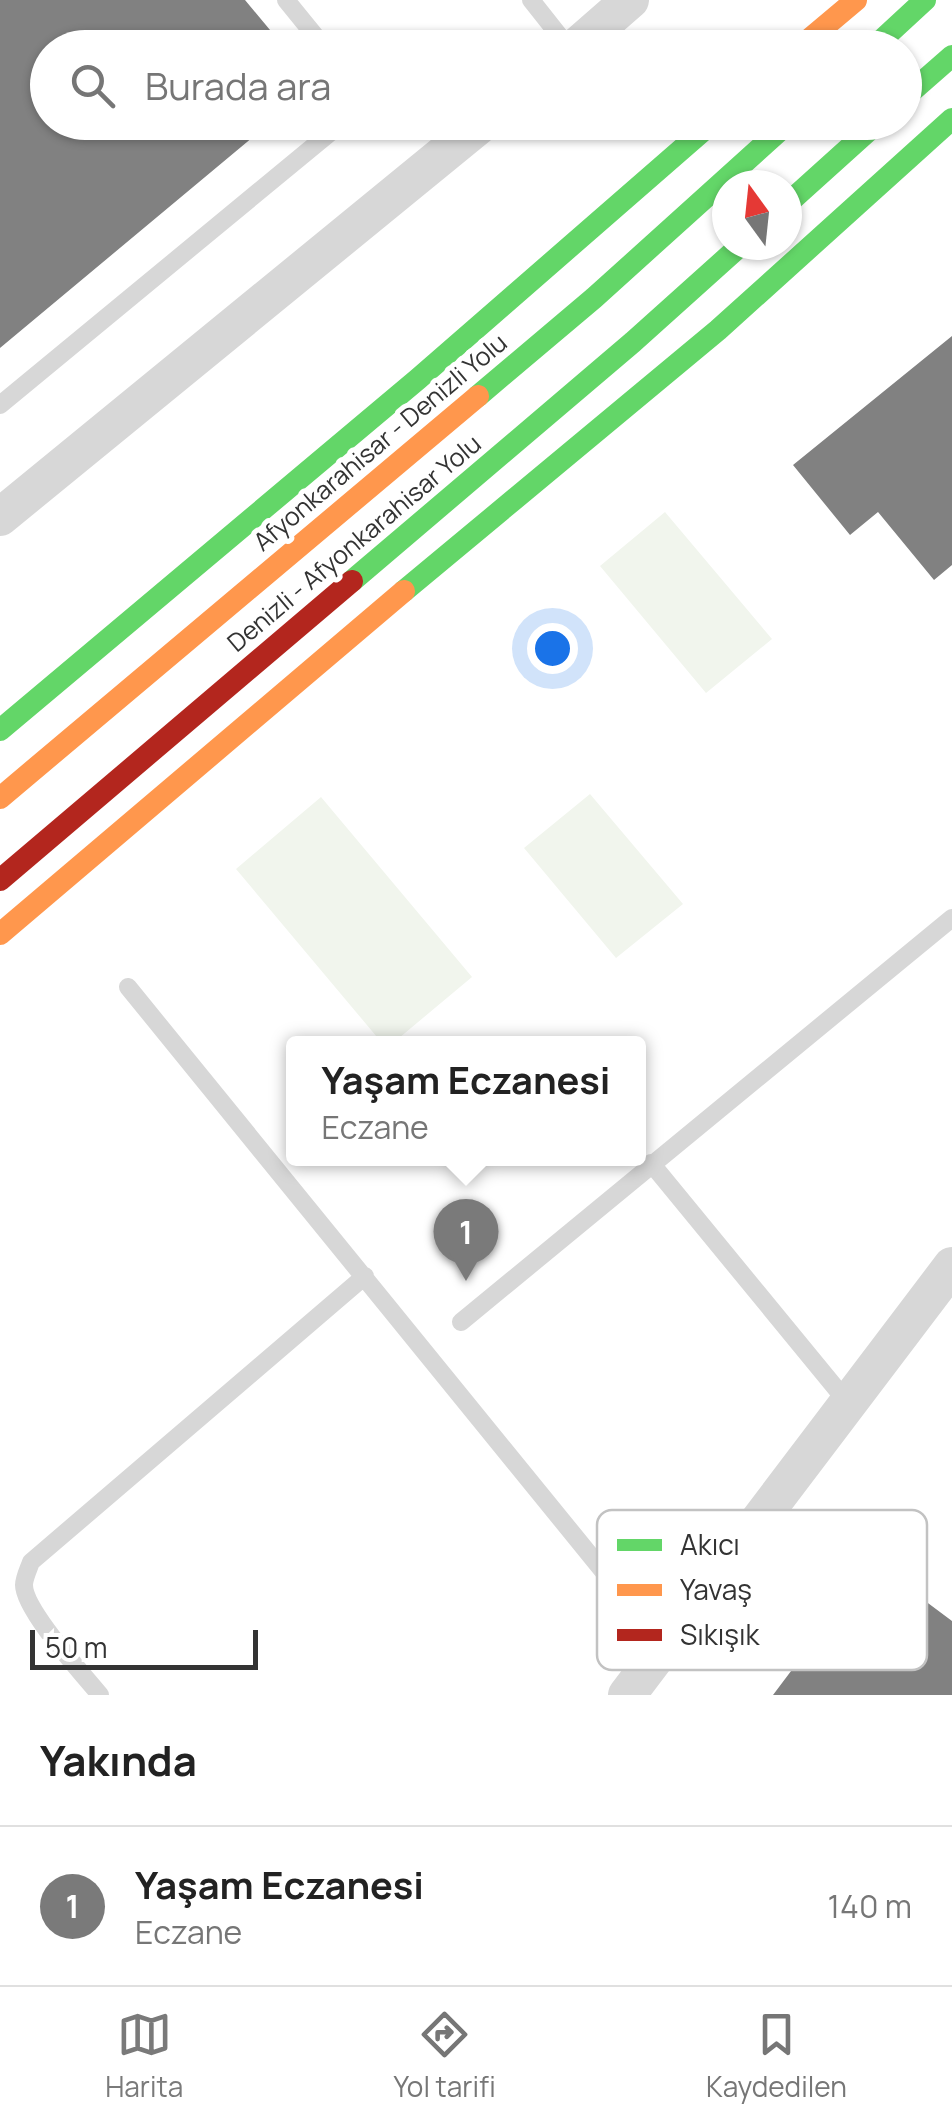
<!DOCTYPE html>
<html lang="tr">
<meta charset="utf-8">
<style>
:root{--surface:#fff;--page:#f2f2f2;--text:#222;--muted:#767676;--line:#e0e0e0;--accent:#7a7a7a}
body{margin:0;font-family:Manrope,sans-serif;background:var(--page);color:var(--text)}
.compass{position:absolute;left:712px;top:170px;width:90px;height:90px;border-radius:50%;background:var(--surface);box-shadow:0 2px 8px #0004;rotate:345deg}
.scale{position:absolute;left:30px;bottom:25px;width:228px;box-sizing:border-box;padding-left:10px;border:5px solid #333;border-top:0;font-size:28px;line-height:35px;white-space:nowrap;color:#333;-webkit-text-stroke:8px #fff;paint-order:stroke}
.you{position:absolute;left:552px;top:648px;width:35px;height:35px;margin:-25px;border:8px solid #fff;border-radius:50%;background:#1a73e8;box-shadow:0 0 0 15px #1a73e833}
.badge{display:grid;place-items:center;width:65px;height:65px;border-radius:50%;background:var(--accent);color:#fff;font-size:32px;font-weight:700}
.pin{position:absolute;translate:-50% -82px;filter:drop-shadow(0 2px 5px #0008)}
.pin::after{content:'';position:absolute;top:52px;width:35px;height:30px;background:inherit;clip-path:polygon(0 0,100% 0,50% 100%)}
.popup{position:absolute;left:286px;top:1036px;width:360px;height:130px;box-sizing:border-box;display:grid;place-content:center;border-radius:10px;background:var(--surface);filter:drop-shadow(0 2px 8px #0005);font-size:32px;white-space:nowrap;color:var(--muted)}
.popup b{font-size:38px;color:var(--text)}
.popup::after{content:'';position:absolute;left:50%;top:100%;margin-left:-20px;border:20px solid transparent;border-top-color:var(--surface)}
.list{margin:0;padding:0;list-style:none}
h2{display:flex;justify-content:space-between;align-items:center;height:130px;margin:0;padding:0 40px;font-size:42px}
h2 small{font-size:32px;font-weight:400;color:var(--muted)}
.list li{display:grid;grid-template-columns:65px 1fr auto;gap:30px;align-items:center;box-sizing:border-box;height:160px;padding:0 40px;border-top:2px solid var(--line)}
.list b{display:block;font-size:38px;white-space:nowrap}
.list p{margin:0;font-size:32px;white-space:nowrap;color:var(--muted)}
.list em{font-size:32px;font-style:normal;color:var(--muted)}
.icon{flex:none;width:55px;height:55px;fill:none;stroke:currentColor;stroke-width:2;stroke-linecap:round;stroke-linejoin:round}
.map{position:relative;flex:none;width:952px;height:1695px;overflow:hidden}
.search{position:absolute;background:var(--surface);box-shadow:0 2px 8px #0004;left:30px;right:30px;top:30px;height:110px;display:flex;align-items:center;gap:25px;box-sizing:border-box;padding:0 35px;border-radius:55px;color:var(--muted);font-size:38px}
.sheet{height:290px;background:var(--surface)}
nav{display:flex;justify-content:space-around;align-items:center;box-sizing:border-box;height:140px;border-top:2px solid var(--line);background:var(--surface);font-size:28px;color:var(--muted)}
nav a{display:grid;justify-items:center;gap:5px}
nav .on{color:var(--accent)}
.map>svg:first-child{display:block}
</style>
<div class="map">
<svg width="952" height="1695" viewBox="0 0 952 1695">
<rect width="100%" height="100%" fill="#fff"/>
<!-- green -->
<path fill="#f1f5ed" d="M665 512 772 639 706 693 600 566Z
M590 794 683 904 616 958 524 848Z
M321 797 472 977 393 1043H382L236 869Z"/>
<!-- building -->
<path fill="#818181" d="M0 0H245L285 48H48V122H271L0 348Z
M952 336V565L934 580 878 512 850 535 793 465Z
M873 1562 952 1621V1695H773Z"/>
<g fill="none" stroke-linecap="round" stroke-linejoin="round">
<!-- lane -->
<path stroke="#d7d7d7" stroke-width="18" d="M286 0 325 48
M531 0 569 48
M0 405 343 122
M128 987 664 1646
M651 1163 848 1403
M461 1322 952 918
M100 1695C83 1674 24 1610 24 1585 24 1578 29 1568 31 1562L365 1276"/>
<!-- street -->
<path stroke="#d7d7d7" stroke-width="38" d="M575 48 630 0
M0 517 483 122
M627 1695 952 1266"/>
<!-- fast -->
<path stroke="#63d668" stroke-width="22" d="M873 48 925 0
M904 98 952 56
M787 204 878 122
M478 396 594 298 789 122
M352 581 633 342 741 245
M404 591 718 330 952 119
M0 730 418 379 713 122"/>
<!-- slow -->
<path stroke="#ff974d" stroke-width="22" d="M799 48 856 0
M0 798 478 396
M0 934 404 591"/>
<!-- jam -->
<path stroke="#b3261e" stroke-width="22" d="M0 880 352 581"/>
</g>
<g text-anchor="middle" stroke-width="10" stroke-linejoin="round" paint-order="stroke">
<!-- street labels -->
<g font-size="25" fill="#333" stroke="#fff">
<text transform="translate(380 442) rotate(-40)" y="9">Afyonkarahisar - Denizli Yolu</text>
<text transform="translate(354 543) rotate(-40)" y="9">Denizli - Afyonkarahisar Yolu</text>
</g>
</g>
<!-- legend -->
<rect x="597" y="1510" width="330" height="160" rx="15" fill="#fff" stroke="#c2c2c2" stroke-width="2.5"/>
<rect x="617" y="1539" width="45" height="12" fill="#63d668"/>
<rect x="617" y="1584" width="45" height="12" fill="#ff974d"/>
<rect x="617" y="1629" width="45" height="12" fill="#b3261e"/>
<g font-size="28" fill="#333">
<text x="680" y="1555">Akıcı</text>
<text x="680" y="1600">Yavaş</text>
<text x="680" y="1645">Sıkışık</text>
</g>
</svg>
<svg class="compass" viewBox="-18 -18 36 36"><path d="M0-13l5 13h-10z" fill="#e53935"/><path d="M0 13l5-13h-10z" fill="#767676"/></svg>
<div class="scale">50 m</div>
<div class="you"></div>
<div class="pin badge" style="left:466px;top:1281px">1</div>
<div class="popup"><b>Yaşam Eczanesi</b>Eczane</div>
<div class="search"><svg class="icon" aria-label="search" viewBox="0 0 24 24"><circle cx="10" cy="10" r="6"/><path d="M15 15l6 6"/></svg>Burada ara</div>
</div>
<section class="sheet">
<h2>Yakında<small></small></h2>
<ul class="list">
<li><span class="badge">1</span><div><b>Yaşam Eczanesi</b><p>Eczane</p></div><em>140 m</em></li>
</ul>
</section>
<nav>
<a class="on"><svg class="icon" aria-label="map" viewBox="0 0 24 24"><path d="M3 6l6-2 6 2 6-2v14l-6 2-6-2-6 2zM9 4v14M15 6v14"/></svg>Harita</a>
<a><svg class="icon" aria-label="directions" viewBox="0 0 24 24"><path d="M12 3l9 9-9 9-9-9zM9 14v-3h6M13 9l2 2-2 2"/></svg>Yol tarifi</a>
<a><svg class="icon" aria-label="saved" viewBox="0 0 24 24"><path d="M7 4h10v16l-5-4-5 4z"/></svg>Kaydedilen</a>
</nav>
